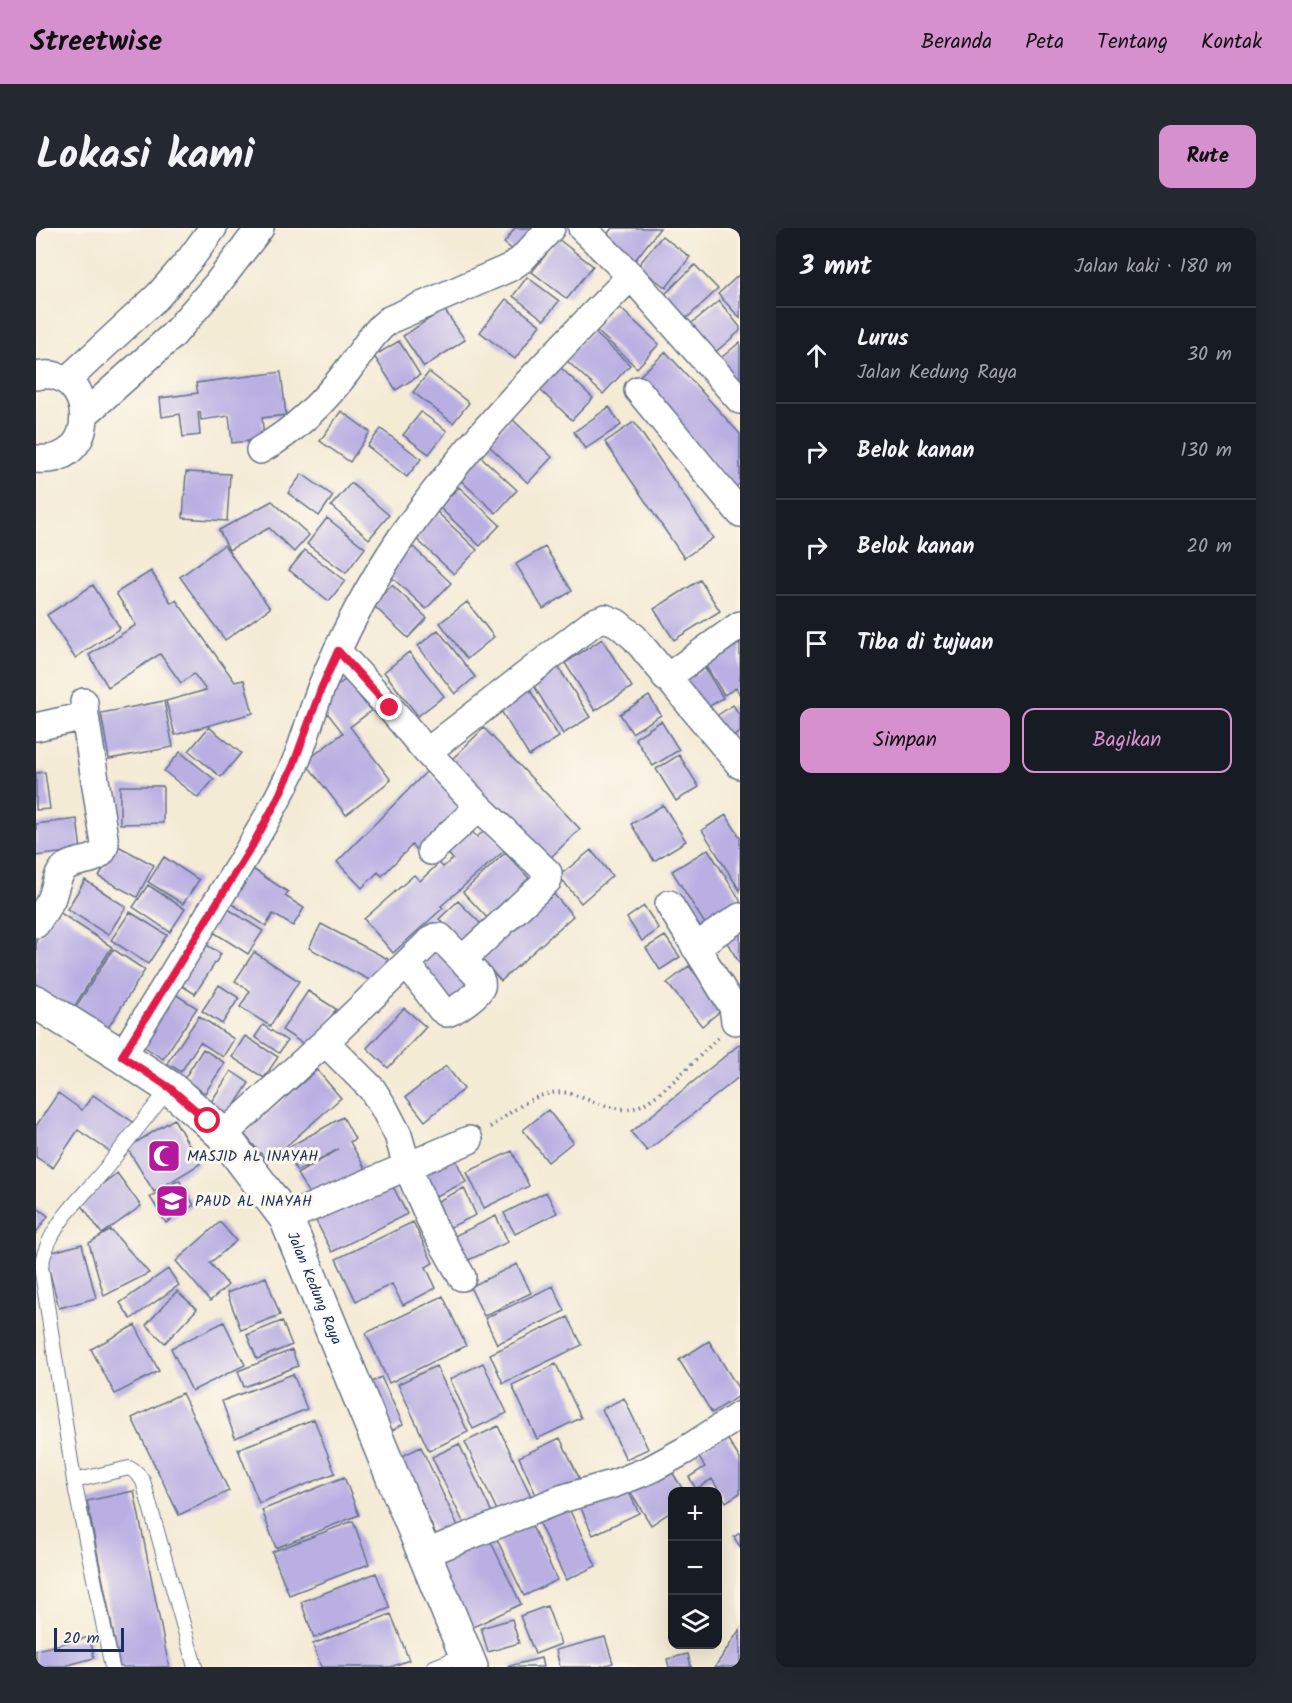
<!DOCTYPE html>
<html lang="id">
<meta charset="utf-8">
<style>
:root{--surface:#171b24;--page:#242831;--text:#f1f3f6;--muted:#9ea1a6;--line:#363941;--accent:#d690ce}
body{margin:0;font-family:Kalam,sans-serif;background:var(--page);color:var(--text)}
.controls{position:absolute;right:18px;bottom:18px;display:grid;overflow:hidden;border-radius:12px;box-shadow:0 6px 24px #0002}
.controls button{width:54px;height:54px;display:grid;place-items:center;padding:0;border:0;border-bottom:2px solid var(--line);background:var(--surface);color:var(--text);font:30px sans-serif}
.scale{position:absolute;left:18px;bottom:15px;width:70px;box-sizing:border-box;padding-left:6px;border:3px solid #1b2f5e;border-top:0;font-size:16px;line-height:21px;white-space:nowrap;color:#1b2f5e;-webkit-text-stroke:4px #fbf7ec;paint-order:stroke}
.stop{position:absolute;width:18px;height:18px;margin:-14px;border:4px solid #e11d48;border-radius:50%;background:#fff}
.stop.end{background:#e11d48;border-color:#fff;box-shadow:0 2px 6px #0008}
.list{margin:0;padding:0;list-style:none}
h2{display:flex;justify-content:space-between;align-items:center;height:78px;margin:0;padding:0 24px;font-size:26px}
h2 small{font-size:20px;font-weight:400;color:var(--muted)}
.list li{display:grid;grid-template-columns:39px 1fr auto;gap:18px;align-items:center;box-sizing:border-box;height:96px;padding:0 24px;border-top:2px solid var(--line)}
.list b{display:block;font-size:22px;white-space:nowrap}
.list p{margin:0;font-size:20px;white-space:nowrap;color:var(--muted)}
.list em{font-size:20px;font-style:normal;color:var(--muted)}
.actions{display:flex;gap:12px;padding:18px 24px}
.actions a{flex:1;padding:14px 0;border:2px solid var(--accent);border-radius:12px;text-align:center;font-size:21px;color:var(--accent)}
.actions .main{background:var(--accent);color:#111}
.icon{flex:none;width:33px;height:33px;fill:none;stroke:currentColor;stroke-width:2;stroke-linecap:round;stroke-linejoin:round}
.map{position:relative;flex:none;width:704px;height:1439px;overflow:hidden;border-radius:12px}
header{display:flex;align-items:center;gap:36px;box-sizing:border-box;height:84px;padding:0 30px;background:var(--accent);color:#111}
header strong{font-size:28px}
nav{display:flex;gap:33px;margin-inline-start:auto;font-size:21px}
.intro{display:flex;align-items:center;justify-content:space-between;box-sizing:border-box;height:144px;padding:0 36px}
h1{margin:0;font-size:42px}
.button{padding:15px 27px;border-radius:12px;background:var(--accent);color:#111;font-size:21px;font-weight:700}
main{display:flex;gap:36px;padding:0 36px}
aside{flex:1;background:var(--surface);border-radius:12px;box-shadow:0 6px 24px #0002}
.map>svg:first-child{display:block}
</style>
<header>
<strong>Streetwise</strong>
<nav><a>Beranda</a><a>Peta</a><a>Tentang</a><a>Kontak</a></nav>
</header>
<div class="intro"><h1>Lokasi kami</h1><a class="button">Rute</a></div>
<main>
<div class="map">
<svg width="704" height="1439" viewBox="0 0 704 1439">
<rect width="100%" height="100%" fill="#fbf7ec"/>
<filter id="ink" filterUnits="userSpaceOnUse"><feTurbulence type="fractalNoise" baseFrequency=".0167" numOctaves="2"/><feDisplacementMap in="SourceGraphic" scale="12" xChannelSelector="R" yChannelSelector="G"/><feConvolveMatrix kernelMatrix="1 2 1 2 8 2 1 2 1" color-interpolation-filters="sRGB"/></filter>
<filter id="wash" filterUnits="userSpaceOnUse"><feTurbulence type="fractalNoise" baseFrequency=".008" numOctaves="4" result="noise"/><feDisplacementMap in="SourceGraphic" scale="24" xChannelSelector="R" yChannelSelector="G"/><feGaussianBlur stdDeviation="1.35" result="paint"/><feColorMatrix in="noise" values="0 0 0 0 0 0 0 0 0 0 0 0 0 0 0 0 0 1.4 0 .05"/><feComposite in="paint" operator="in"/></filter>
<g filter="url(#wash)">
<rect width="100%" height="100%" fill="#f4ebd5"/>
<g id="blocks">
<!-- building -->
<path fill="#b9afe3" d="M479 0H500L481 25 468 15Z
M576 0H624L596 36 566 13Z
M626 8 654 29 630 60 602 38Z
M522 11 557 38 531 71 496 44Z
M659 37 682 61 650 91 628 67Z
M704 46V90L682 66Z
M491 49 523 73 508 92 477 68Z
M470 71 504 97 479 131 444 104Z
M683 73 704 99V103L676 127 652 98Z
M581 77 623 116 601 140 559 101Z
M408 81 429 112 388 139 367 108Z
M556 102 594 137 567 166 529 131Z
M363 113 384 147 360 162 338 128Z
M704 114V162L680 134Z
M630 124 704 206V255L699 260 601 150Z
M523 138 557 170 536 192 502 160Z
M245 144 250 187 226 190 228 211 196 215 193 188 165 192 164 184H162L164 207 147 209 144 186 126 189 124 170 162 165 160 155Z
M393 144 433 175 417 195 377 164Z
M573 179 585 197 549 221 538 204Z
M305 183 334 204 314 234 284 213Z
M385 184 411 203 393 226 367 207Z
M475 190 516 229 492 255 451 216Z
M598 194 677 310 648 330 569 214Z
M345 201 385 231 371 249 331 218Z
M442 226 481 262 460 285 421 249Z
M150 244 194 246 191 293 147 290Z
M266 246 297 268 283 288 252 265Z
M315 255 353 287 333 311 295 278Z
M423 259 464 297 444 318 403 279Z
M236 273 273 307 258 324 233 300 193 322 183 302Z
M398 281 441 322 418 346 375 306Z
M291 290 329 320 310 345 271 316Z
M188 317 234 380 189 412 144 349Z
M377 319 415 355 390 381 351 345Z
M509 319 536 363 507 381 480 336Z
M269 322 309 353 293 373 253 342Z
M115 343 135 375 140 372 199 454 208 452 217 485 139 507 130 473 170 462 158 446 145 455 124 426 72 459 53 427 100 397 80 365Z
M664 352 684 383 638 412 618 381Z
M57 357 84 400 39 430 11 387Z
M356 357 391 390 372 410 337 377Z
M431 374 458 409 431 431 404 395Z
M402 402 439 449 419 466 382 418Z
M566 411 596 459 559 483 529 435Z
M704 415V467L700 460 688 467 669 437Z
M373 424 408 468 382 488 348 444Z
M521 437 554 489 527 506 495 453Z
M669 440 687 470 661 486 643 457Z
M310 451 335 483 314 499 355 552 310 587 269 534 307 505 282 473Z
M492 459 523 509 493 528 462 478Z
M613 468 625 487 596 505 584 486Z
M128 473 137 519 73 531 65 485Z
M697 477 704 488V504L687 515 673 493Z
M625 493 643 522 617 538 599 510Z
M173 499 205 525 185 549 153 523Z
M448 500 544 601 510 634 414 533Z
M144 524 178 551 162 570 128 543Z
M643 527 663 559 640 573 620 541Z
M391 543 426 579 382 623 376 617 346 648 342 644 326 660 301 634Z
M9 544 14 581 0 582V545Z
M84 558H127V595L84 596Z
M627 577 650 613 618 633 595 596Z
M690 587 704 609V663L666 602Z
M41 591 45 622 0 628V596Z
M431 598 441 609 450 601 469 622 405 678 407 680 357 725 328 691 378 647 384 653 403 635 407 639 417 631 407 620Z
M80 617 118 637 101 669 63 649Z
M672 621 704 672V681L672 701 636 643Z
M555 622 576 648 545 675 523 648Z
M469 625 496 653 454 693 427 664Z
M128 629 163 652 147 676 112 654Z
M212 638 252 664 249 668 268 680 257 698 237 686 230 698 190 672Z
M49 652 90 679 72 707 31 681Z
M112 657 149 681 134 704 97 679Z
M513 661 537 688 465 753 441 726Z
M422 673 447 698 428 717 403 691Z
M608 678 623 701 606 713 591 690Z
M189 679 227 703 212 726 174 702Z
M20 682 76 719 36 782 0 758V713Z
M94 684 131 707 112 736 75 712Z
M285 696 352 731 339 755 273 720Z
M704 697V736L687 708Z
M629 708 644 729 624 742 610 720Z
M163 712 185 726 159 766 137 752Z
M404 715 437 756 410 778 377 737Z
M77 721 109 742 70 803 38 782Z
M218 724 263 753 234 798 204 779 214 763 199 753Z
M653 738 687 781 666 798 631 755Z
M183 757 203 770 186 796 166 783Z
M272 763 300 781 275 821 246 802Z
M139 766 161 780 127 831 106 817Z
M368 780 390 799 352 840 331 820Z
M163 788 198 811 187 829 164 814 145 844 131 835Z
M227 797 251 813 243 825 219 809Z
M209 808 242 829 228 850 196 829Z
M704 816V848L611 923 595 904Z
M167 821 189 835 169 865 148 851Z
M410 838 428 861 389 893 370 869Z
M281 842 305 870 232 934 208 906Z
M195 843 213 855 191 889 173 877Z
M22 865 46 882 57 867 97 894 76 925 42 902 17 940 0 929V898Z
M512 882 537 914 512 934 487 902Z
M307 889 319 911 314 914 330 942 278 974 261 946 303 921 261 943 249 921Z
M138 891 164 936 118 964 91 920Z
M476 923 493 958 448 980 431 944Z
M419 930 430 954 396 970 385 946Z
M81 945 105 978 66 1006 43 973Z
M352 949 371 986 296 1024 277 987Z
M143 952 158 977 130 995 114 969Z
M428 960 440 987 406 1003 394 977Z
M510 964 521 985 479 1006 468 985Z
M0 979 12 988 0 1005Z
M460 988 472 1014 426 1035 414 1010Z
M184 994 200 1013 174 1035 192 1057 174 1073 140 1033Z
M377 994 397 1035 390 1039 400 1060 367 1077 356 1056 320 1073 300 1031Z
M75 1002 113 1045 68 1068 53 1015Z
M46 1016 60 1070 23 1080 9 1026Z
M481 1036 495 1065 448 1088 434 1059Z
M132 1041 143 1057 95 1091 84 1075Z
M230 1049 244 1087 205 1102 191 1065Z
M517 1058 529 1083 461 1116 449 1090Z
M141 1063 161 1081 129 1115 110 1097Z
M407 1068 430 1118 353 1155 330 1105Z
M532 1089 546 1117 467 1155 454 1126Z
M246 1093 256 1117 221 1131 211 1107Z
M188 1094 209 1137 156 1163 135 1120Z
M99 1097 123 1143 79 1166 55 1121Z
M673 1113 704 1163V1167L676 1185 643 1132Z
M256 1122 262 1138 208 1159 202 1143Z
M447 1135 471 1185 437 1201 414 1151Z
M520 1136 545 1190 501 1211 476 1157Z
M400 1138 432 1204 393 1223 362 1156Z
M257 1146 271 1181 199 1210 186 1173Z
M345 1149 367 1196 353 1204 330 1157Z
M146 1165 193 1263 143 1287 96 1190Z
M588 1170 612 1221 590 1231 566 1181Z
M278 1191 299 1245 223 1275 202 1221Z
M462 1198 499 1277 466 1293 429 1214Z
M689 1207 704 1231V1265L690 1274 676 1251 660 1261 653 1249 669 1239 660 1225Z
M524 1210 547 1258 505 1278 483 1229Z
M423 1216 457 1287 430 1300 396 1229Z
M385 1219 423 1300 402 1311 364 1229Z
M631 1236 648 1263H636V1283L615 1297 592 1260Z
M308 1249 323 1287 240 1320 226 1282Z
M588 1254 603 1285 557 1307 543 1276Z
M98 1263 133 1439H84L51 1273Z
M528 1270 560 1338 530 1352 498 1285Z
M491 1287 521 1352 488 1368 457 1303Z
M317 1293 333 1336 253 1367 236 1324Z
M449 1302 485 1376 431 1402 396 1327Z
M704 1305V1319L698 1309Z
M340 1345 354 1380 278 1410 265 1374Z
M511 1378 525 1416 499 1426 484 1388Z
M355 1386 373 1432 355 1439H285L277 1416Z
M476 1391 483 1415 452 1424 445 1400Z
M704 1401V1439H679Z
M54 1409 58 1430 25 1439H0V1422Z
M569 1409 577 1435 563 1439H524L520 1422Z
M652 1426 655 1439H633L631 1431Z
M505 1430 507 1439H473V1438Z"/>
</g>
</g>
<g filter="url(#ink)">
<use href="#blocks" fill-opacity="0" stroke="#677188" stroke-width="1.5"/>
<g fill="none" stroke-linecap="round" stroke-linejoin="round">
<!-- service casing -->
<g stroke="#677188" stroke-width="16">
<path id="service" d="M38 1253 93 1240 101 1245 107 1253 159 1439
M76 1439 38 1253 5 1038C14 995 44 972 70 940 91 913 112 887 134 860
M398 1439 431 1426"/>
</g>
<!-- minor casing -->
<g stroke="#677188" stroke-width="30">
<path id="minor" d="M546 0 595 48 704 172
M0 148C59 135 68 238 0 231
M30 153 122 68 155 30 177 0
M602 162 704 285
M49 186 137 107 181 56 224 0
M224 222C260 202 290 172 315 138 328 121 336 105 353 92L473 40 485 32 515 0
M301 423 354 480 391 524 558 394 569 390 581 395 598 409 704 537
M630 450 704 397
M0 499 49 488
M391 524 443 579 512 645V652L427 731
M395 623 443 579
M633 676 697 779 699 793
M0 696C5 688 10 680 15 672 20 660 20 645 31 638 45 630 66 635 69 616L49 488 48 474
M659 719 704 689
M289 814 336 861 348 880 362 907 371 938 397 998 426 1049
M86 828C116 780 146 732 175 683 204 637 233 590 257 540 269 514 275 486 285 460 306 408 333 357 365 310 431 214 513 131 595 48
M187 907 289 814 394 713 399 709H404L443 749C445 753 446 755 445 759 442 767 419 783 411 785L405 781 371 736
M250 990 433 912
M388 1326 525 1271 580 1255 613 1242 648 1223 704 1187"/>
</g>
<!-- tertiary casing -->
<g stroke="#677188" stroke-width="36">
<g id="tertiary">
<path id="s1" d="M0 774 86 828 134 860 172 893 187 907 250 990 435 1439"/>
</g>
</g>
<!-- path -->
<path stroke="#677188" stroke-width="4" stroke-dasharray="1.5 4.5" stroke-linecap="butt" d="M454 899C476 884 502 860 532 865 540 867 549 871 558 874 570 878 585 883 598 880 620 875 664 827 682 810"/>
<!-- service -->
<use href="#service" stroke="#fff" stroke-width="14"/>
<!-- minor -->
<use href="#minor" stroke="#fff" stroke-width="27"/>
<!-- tertiary -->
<use href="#tertiary" stroke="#fff" stroke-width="33"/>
</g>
</g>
<g fill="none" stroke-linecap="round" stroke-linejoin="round" filter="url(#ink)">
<!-- route -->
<path stroke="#e11d48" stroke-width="8" d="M172 893 134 860 86 828 216 618 238 578 257 538 285 461 302 423 354 480"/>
</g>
<!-- icons -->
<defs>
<g id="mosque-square" transform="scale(1.725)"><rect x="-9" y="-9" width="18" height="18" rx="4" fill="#b5179e" stroke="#fbf7ec"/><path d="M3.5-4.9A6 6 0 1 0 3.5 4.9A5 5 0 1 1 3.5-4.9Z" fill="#fff"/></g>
<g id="school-square" transform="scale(1.725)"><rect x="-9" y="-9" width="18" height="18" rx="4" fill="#b5179e" stroke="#fbf7ec"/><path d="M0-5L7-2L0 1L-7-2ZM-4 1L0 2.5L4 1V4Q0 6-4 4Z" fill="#fff"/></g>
</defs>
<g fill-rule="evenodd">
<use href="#mosque-square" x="128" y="928"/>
<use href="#school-square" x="136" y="973"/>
</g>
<g text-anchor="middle" stroke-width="6" stroke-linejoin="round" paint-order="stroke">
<!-- poi labels -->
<g font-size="15" fill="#1b2f5e" stroke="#fbf7ec" text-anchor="start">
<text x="151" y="933">MASJID AL INAYAH</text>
<text x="159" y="978">PAUD AL INAYAH</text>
</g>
<!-- street labels -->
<g font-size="15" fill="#1b2f5e" stroke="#fbf7ec">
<text dy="5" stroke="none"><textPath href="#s1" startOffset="410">Jalan Kedung Raya</textPath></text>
</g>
</g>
</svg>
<div class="controls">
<button>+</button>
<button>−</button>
<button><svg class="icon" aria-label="layers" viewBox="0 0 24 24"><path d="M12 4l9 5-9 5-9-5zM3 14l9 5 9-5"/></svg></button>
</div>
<div class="scale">20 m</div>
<div class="stop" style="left:172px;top:893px"></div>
<div class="stop end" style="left:354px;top:480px"></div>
</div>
<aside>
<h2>3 mnt<small>Jalan kaki · 180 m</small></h2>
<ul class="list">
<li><svg class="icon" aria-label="ahead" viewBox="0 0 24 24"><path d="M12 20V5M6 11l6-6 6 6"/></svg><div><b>Lurus</b><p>Jalan Kedung Raya</p></div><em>30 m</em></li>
<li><svg class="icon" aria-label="right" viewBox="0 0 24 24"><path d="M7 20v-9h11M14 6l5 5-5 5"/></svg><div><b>Belok kanan</b></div><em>130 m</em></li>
<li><svg class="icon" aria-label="right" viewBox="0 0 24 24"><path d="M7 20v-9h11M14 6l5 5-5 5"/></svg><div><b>Belok kanan</b></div><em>20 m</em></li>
<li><svg class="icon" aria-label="arrive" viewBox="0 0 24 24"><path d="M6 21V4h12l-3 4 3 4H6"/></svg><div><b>Tiba di tujuan</b></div></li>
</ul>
<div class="actions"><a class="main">Simpan</a><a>Bagikan</a></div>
</aside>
</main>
